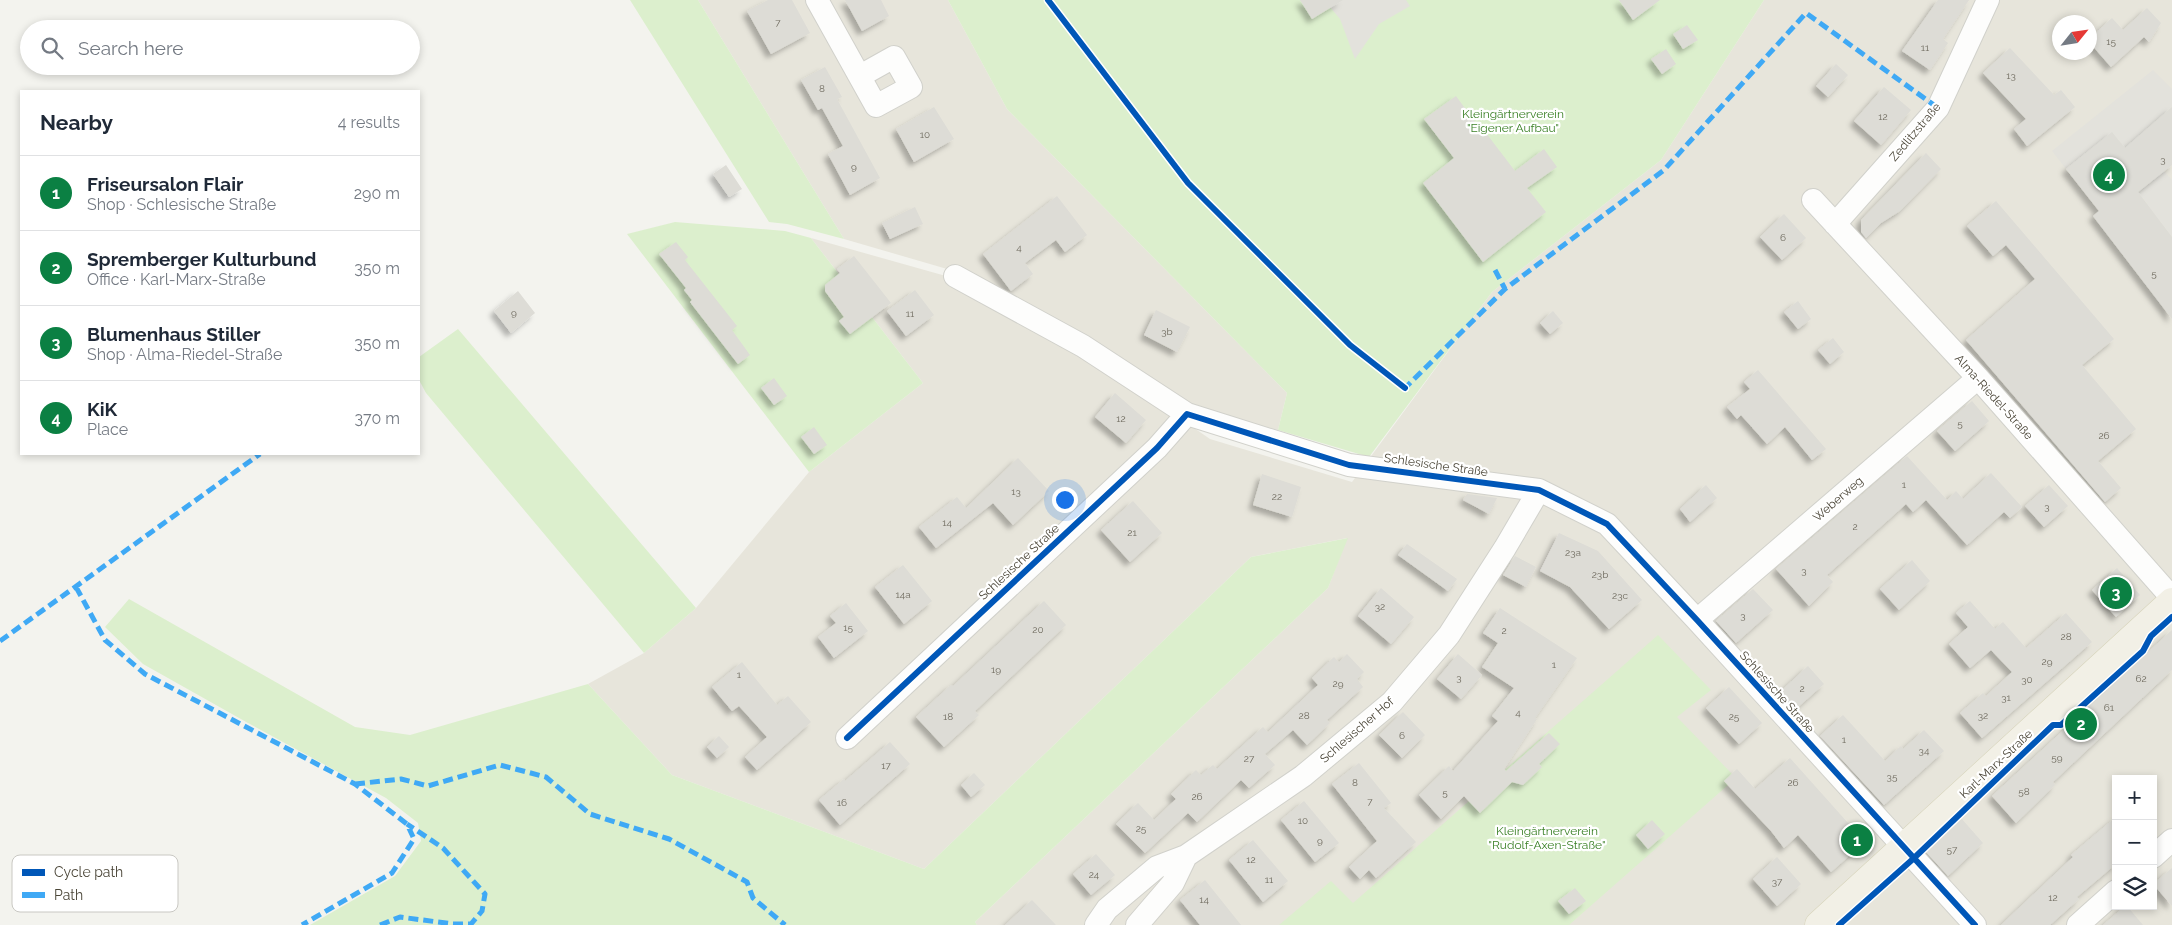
<!DOCTYPE html>
<meta charset="utf-8">
<style>
:root{--surface:#fff;--page:#f2f2f3;--text:#1f2937;--muted:#747a83;--line:#e0e1e3;--accent:#0b8043}
body{margin:0;font-family:Raleway,sans-serif;background:var(--page);color:var(--text)}
.controls{position:absolute;right:15px;bottom:15px;display:grid;overflow:hidden;border-radius:0px;box-shadow:0 2px 8px #0003}
.controls button{width:45px;height:45px;display:grid;place-items:center;padding:0;border:0;border-bottom:1px solid var(--line);background:var(--surface);color:var(--text);font:25px sans-serif}
.compass{position:absolute;left:2052px;top:15px;width:45px;height:45px;border-radius:50%;background:var(--surface);box-shadow:0 2px 8px #0003;rotate:60deg}
.you{position:absolute;left:1064px;top:499px;width:18px;height:18px;margin:-12px;border:4px solid #fff;border-radius:50%;background:#1a73e8;box-shadow:0 0 0 8px #1a73e833}
.badge{display:grid;place-items:center;width:32px;height:32px;border-radius:50%;background:var(--accent);color:#fff;font-size:16px;font-weight:700}
.pin{position:absolute;translate:-50% -50%;border:2px solid #fff;box-shadow:0 1px 5px #0006}
.list{margin:0;padding:0;list-style:none}
h2{display:flex;justify-content:space-between;align-items:center;height:65px;margin:0;padding:0 20px;font-size:21px}
h2 small{font-size:16px;font-weight:400;color:var(--muted)}
.list li{display:grid;grid-template-columns:32px 1fr auto;gap:15px;align-items:center;box-sizing:border-box;height:75px;padding:0 20px;border-top:1px solid var(--line)}
.list b{display:block;font-size:19px;white-space:nowrap}
.list p{margin:0;font-size:16px;white-space:nowrap;color:var(--muted)}
.list em{font-size:16px;font-style:normal;color:var(--muted)}
.icon{flex:none;width:28px;height:28px;fill:none;stroke:currentColor;stroke-width:2;stroke-linecap:round;stroke-linejoin:round}
.map{position:relative;flex:none;width:2172px;height:925px;overflow:hidden}
.search{position:absolute;background:var(--surface);box-shadow:0 2px 8px #0003;left:20px;top:20px;width:400px;height:55px;display:flex;align-items:center;gap:12px;box-sizing:border-box;padding:0 18px;border-radius:28px;color:var(--muted);font-size:19px}
.panel{position:absolute;background:var(--surface);box-shadow:0 2px 8px #0003;left:20px;top:90px;width:400px;height:365px;border-radius:0px}
.map>svg:first-child{display:block}
</style>
<div class="map">
<svg width="2172" height="925" viewBox="0 0 2172 925">
<defs>
<filter id="shadow"><feDropShadow dx="-4.5" dy="4.5" stdDeviation="2.5" flood-color="#0004"/></filter>
</defs>
<rect width="100%" height="100%" fill="#f3f3ee"/>
<!-- residential -->
<path fill="#e7e5db" fill-rule="evenodd" d="M698 0H948L1007 109 1287 393 1278 430 1191 408 954 271 844 239Z
M1764 0H2172V925H977L975 922 1328 588 1347 538 1251 557 924 869 672 775 588 684 644 653 696 608 809 472 923 383 811 238 953 278 1077 347 1210 439 1352 482 1492 292 1661 160ZM2060 22H2090V52H2060ZM2116 779H2153V906H2116Z"/>
<!-- green -->
<path fill="#dcefcd" d="M630 0H698L844 239 787 224 769 222Z
M948 0H1764L1661 160 1492 292 1369 457 1278 430 1287 393 1007 109Z
M675 222 785 231 811 238 923 383 809 472 627 234Z
M458 329 696 608 644 653 426 393 419 380V357Z
M1348 538 1328 588 975 922 977 925H310L395 876 421 841 418 823 386 798 248 723 143 664 105 627 129 599 355 727 410 735 588 684 672 775 924 869 1251 557Z
M1658 635 1711 690 1677 717 1736 778 1569 925H1279L1331 881 1353 903Z"/>
<!-- parking -->
<path fill="#e3e2dc" d="M1324 0H1406L1410 6 1379 24 1355 59 1340 19Z
M2153 70 2172 89V107L2136 139 2172 180V237L2138 192 2151 182 2113 133 2066 169 2052 151Z"/>
<!-- building -->
<path fill="#dddcd6" filter="url(#shadow)" d="M768 0H792L810 33 771 54 747 11Z
M845 0H881L889 16 862 31Z
M1300 0H1343L1312 19Z
M1619 0H1660L1633 20Z
M1938 0H1969L1943 39 1948 43 1930 70 1902 51Z
M2147 8 2161 23 2149 42 2144 37 2111 67 2090 43V38L2112 18 2123 30Z
M1687 25 1698 40 1683 49 1673 34Z
M2010 48 2054 95 2061 90 2075 107 2027 146 2014 129 2026 119 1983 73Z
M1666 49 1676 64 1662 74 1651 59Z
M1836 64 1848 75 1828 97 1816 86Z
M825 67 842 97 837 99 880 178 850 195 828 154 843 146 822 108 818 110 801 80Z
M1884 87 1911 110 1881 145 1854 121Z
M1456 96 1484 134 1486 133 1515 171 1544 149 1557 167 1527 188 1546 212 1483 262 1423 183 1454 158 1424 119Z
M934 107 954 139 914 162 896 129Z
M2172 107V165L2138 192 2172 237V319L2093 216 2099 211 2066 169 2112 132 2125 148Z
M1926 153 1941 169 1900 211 1881 223 1866 238 1861 232V220Z
M726 165 742 189 729 197 713 174Z
M1057 196 1087 235 1065 252 1056 240 1025 263 1033 274 1011 291 983 254Z
M1996 201 2114 339 2082 365 2136 429 2098 461 2121 488 2105 502 1966 340 2035 279 2006 245 1993 256 1967 226Z
M915 207 923 224 890 239 882 223Z
M1784 214 1806 238 1782 260 1760 237Z
M676 242 688 257 685 260 737 326 732 330 750 355 738 364 690 302 692 300 684 290 686 288 659 254Z
M854 256 891 303 850 334 839 321 844 317 825 291V285L840 273 837 269Z
M915 290 934 315 906 336 887 311Z
M518 291 535 313 511 333 494 311Z
M1798 301 1811 319 1798 329 1784 312Z
M1156 310 1190 327 1177 352 1144 335Z
M1553 311 1563 323 1550 334 1540 323Z
M1833 338 1844 352 1830 364 1818 350Z
M1758 370 1826 449 1812 460 1785 427 1767 444 1741 415 1737 419 1727 407 1750 389 1744 382Z
M774 378 787 396 774 405 761 388Z
M1115 393 1146 420 1126 443 1095 417Z
M1972 401 1989 421 1955 451 1937 431Z
M814 427 827 445 814 454 801 437Z
M1907 456 1947 500 1956 491 1963 499 1991 473 2022 507 2010 518 2004 512 1967 545 1926 500 1913 512 1906 504 1827 575 1833 582 1809 606 1776 569Z
M1018 458 1049 491 1013 525 993 503 936 548 919 527 957 497 966 508Z
M1262 474 1301 487 1292 517 1253 505Z
M1706 485 1717 498 1690 522 1680 509Z
M2049 485 2068 506 2044 527 2025 506Z
M1467 494 1497 498 1489 514 1463 500Z
M1133 501 1162 533 1130 562 1101 530Z
M1559 533 1598 551 1642 600 1609 629 1570 587 1540 571Z
M1407 544 1457 579 1448 591 1398 555Z
M1515 556 1536 567 1526 587 1503 575Z
M1912 560 1930 581 1899 610 1880 589Z
M903 565 932 601 904 624 875 587Z
M2117 568 2140 595 2116 617 2092 590Z
M1381 588 1414 617 1391 644 1358 616Z
M1753 589 1773 610 1736 643 1716 621Z
M1044 601 1066 625 975 711 979 715 944 747 916 717 951 685 953 686Z
M1970 601 1995 629 2003 622 2026 648 2066 613 2092 642 1982 738 1960 713 1983 693 1986 696 2012 672 1991 650 1970 668 1949 644 1968 627 1956 613Z
M846 603 868 631 834 658 818 637 836 623 830 616Z
M1500 608 1577 658 1535 718 1537 719 1504 769 1506 771 1549 733 1560 744 1539 764 1542 767 1523 785 1512 782 1480 813 1464 796 1441 819 1419 795 1449 766 1453 771 1498 721 1492 716 1514 688 1482 667 1498 643 1483 633Z
M2172 630V670L2053 782 2055 785 2016 823 1992 796Z
M1347 654 1364 672 1357 679 1363 687 1327 720 1330 723 1307 745 1293 730 1265 754 1275 765 1249 788 1241 780 1197 822 1188 813 1145 853 1116 824 1138 803 1154 820 1176 799 1171 794 1196 770 1201 775 1213 765 1217 769 1263 727 1268 732 1318 685 1312 678 1334 657 1339 662Z
M1458 654 1482 675 1461 699 1437 679Z
M742 662 777 705 788 696 811 722 757 770 745 757 767 737 739 706 732 711 712 687Z
M1808 666 1824 684 1796 709 1780 692Z
M1729 687 1762 723 1739 744 1706 708Z
M1403 712 1425 735 1402 758 1379 735Z
M1843 715 1885 761 1901 746 1903 749 1924 730 1944 751 1884 805 1820 736Z
M719 736 729 747 717 758 707 747Z
M890 742 910 764 840 825 819 800 844 779 845 781Z
M1790 758 1865 842 1831 872 1798 835 1784 848 1771 831 1724 781 1737 769 1755 789Z
M1359 763 1391 803 1384 808 1416 842 1376 878 1369 870 1360 879 1349 867 1377 841 1332 784Z
M974 773 985 785 971 797 961 785Z
M1304 801 1339 843 1315 862 1281 820Z
M2116 817V864L2077 897 2079 899 2050 925H2001L2073 857 2071 855Z
M1961 818 1983 843 1948 876 1925 851Z
M1652 820 1665 834 1648 849 1636 835Z
M1253 840 1288 881 1263 902 1229 860Z
M1096 854 1115 875 1091 895 1073 874Z
M1777 857 1801 884 1777 906 1753 879Z
M2172 868V906L2153 884Z
M1205 880 1241 925H1200L1180 900Z
M1575 888 1586 901 1569 914 1558 901Z
M1032 900 1056 925H1005Z
M2125 906H2127L2143 925H2103Z"/>
<g fill="none" stroke-linecap="round" stroke-linejoin="round">
<!-- minor casing -->
<g stroke="#d1d1cb" stroke-width="24">
<path id="minor" d="M817 0 876 106 911 87 894 57 860 76
M1813 200 1978 378 2172 598
M1835 224 1938 108 1988 0
M955 276 1083 346 1187 414
M1697 620 1978 378
M847 738 1157 448 1187 414 1349 465 1539 490 1607 524 1697 620 1975 925
M2153 857 2172 840
M1096 925 1107 909 1157 867 1186 856 1303 776 1392 702 1449 635 1505 548 1539 490
M1137 925 1173 883 1186 856
M2078 925 2116 891"/>
</g>
<!-- major casing -->
<g stroke="#d6d3ba" stroke-width="29">
<path id="major" d="M1819 925 2172 602"/>
</g>
<!-- minor -->
<use href="#minor" stroke="#fdfdfc" stroke-width="22"/>
<!-- major -->
<use href="#major" stroke="#f2f0e6" stroke-width="28"/>
<!-- quiet -->
<path stroke="#3fa9f5" stroke-width="5" stroke-dasharray="10 5" stroke-linecap="butt" d="M1495 270 1505 289
M1403 387 1405 388 1505 289 1664 170 1806 13 1938 108
M76 587 105 640 145 674 355 784 407 824 414 839 392 873 302 925
M0 641 260 454
M355 784 401 779 428 786 500 765 546 777 590 814 669 839 747 882 753 898 785 925
M380 925 400 917 453 924H471L482 911 485 894 443 848 407 824"/>
<!-- cycleway casing -->
<g stroke="#fff" stroke-width="9">
<path id="cycleway" d="M1048 0 1188 183 1350 345 1405 388
M847 738 1157 448 1187 414 1349 465 1539 490 1607 524 1697 620 1975 925
M1839 925 1913 859 2053 725H2061L2143 651 2151 636 2172 617"/>
</g>
<!-- cycleway -->
<use href="#cycleway" stroke="#0057b8" stroke-width="6"/>
</g>
<g text-anchor="middle" stroke-width="4.5" stroke-linejoin="round" paint-order="stroke">
<!-- number labels -->
<g font-size="10" fill="#706c60">
<text x="778" y="26">7</text>
<text x="2111" y="45">15</text>
<text x="1925" y="51">11</text>
<text x="2011" y="79">13</text>
<text x="822" y="92">8</text>
<text x="1883" y="120">12</text>
<text x="925" y="138">10</text>
<text x="2163" y="163">3</text>
<text x="854" y="170">9</text>
<text x="1783" y="241">6</text>
<text x="1019" y="251">4</text>
<text x="2154" y="277">5</text>
<text x="514" y="316">9</text>
<text x="910" y="317">11</text>
<text x="1167" y="335">3b</text>
<text x="1121" y="422">12</text>
<text x="1960" y="427">5</text>
<text x="2104" y="439">26</text>
<text x="1904" y="488">1</text>
<text x="1016" y="495">13</text>
<text x="1277" y="500">22</text>
<text x="2047" y="510">3</text>
<text x="947" y="526">14</text>
<text x="1855" y="530">2</text>
<text x="1132" y="536">21</text>
<text x="1573" y="556">23a</text>
<text x="1804" y="574">3</text>
<text x="1600" y="578">23b</text>
<text x="903" y="598">14a</text>
<text x="1620" y="599">23c</text>
<text x="1380" y="610">32</text>
<text x="1743" y="619">3</text>
<text x="848" y="631">15</text>
<text x="1038" y="633">20</text>
<text x="1504" y="634">2</text>
<text x="2066" y="640">28</text>
<text x="2047" y="665">29</text>
<text x="1554" y="668">1</text>
<text x="996" y="673">19</text>
<text x="739" y="678">1</text>
<text x="1459" y="681">3</text>
<text x="2141" y="682">62</text>
<text x="2027" y="683">30</text>
<text x="1338" y="687">29</text>
<text x="1802" y="692">2</text>
<text x="2006" y="701">31</text>
<text x="2109" y="711">61</text>
<text x="1518" y="716">4</text>
<text x="1304" y="719">28</text>
<text x="1983" y="719">32</text>
<text x="948" y="720">18</text>
<text x="1734" y="720">25</text>
<text x="1402" y="739">6</text>
<text x="1844" y="743">1</text>
<text x="1924" y="754">34</text>
<text x="2057" y="761">59</text>
<text x="1249" y="762">27</text>
<text x="886" y="769">17</text>
<text x="1892" y="780">35</text>
<text x="1355" y="786">8</text>
<text x="1793" y="786">26</text>
<text x="2024" y="795">58</text>
<text x="1445" y="796">5</text>
<text x="1197" y="800">26</text>
<text x="1370" y="805">7</text>
<text x="842" y="806">16</text>
<text x="1303" y="824">10</text>
<text x="1141" y="832">25</text>
<text x="1320" y="844">9</text>
<text x="1952" y="853">57</text>
<text x="1251" y="863">12</text>
<text x="1094" y="878">24</text>
<text x="1269" y="883">11</text>
<text x="1777" y="885">37</text>
<text x="2053" y="901">12</text>
<text x="1204" y="903">14</text>
</g>
<!-- park labels -->
<g font-size="12" fill="#3b8127" stroke="#fff">
<text x="1513" y="118">Kleingärtnerverein<tspan x="1513" dy="14">"Eigener Aufbau"</tspan></text>
<text x="1547" y="835">Kleingärtnerverein<tspan x="1547" dy="14">"Rudolf-Axen-Straße"</tspan></text>
</g>
<!-- street labels -->
<g font-size="12" fill="#4b4638" stroke="#fff">
<text transform="translate(1915 132) rotate(-50)" y="4">Zedlitzstraße</text>
<text transform="translate(1994 397) rotate(48)" y="4">Alma-Riedel-Straße</text>
<text transform="translate(1436 465) rotate(8)" y="4">Schlesische Straße</text>
<text transform="translate(1838 499) rotate(-41)" y="4">Weberweg</text>
<text transform="translate(1019 562) rotate(-43)" y="4">Schlesische Straße</text>
<text transform="translate(1777 692) rotate(48)" y="4">Schlesische Straße</text>
<text transform="translate(1357 730) rotate(-41)" y="4">Schlesischer Hof</text>
<text transform="translate(1996 764) rotate(-43)" y="4">Karl-Marx-Straße</text>
</g>
</g>
<!-- legend -->
<rect x="12" y="855" width="166" height="57" rx="8" fill="#fff" stroke="#c9c8c3" stroke-width="1"/>
<rect x="22" y="869" width="23" height="7" fill="#0057b8"/>
<rect x="22" y="892" width="23" height="6" fill="#3fa9f5"/>
<g font-size="14" fill="#4b4638">
<text x="54" y="877">Cycle path</text>
<text x="54" y="900">Path</text>
</g>
</svg>
<div class="controls">
<button>+</button>
<button>−</button>
<button><svg class="icon" aria-label="layers" viewBox="0 0 24 24"><path d="M12 4l9 5-9 5-9-5zM3 14l9 5 9-5"/></svg></button>
</div>
<svg class="compass" viewBox="-18 -18 36 36"><path d="M0-13l5 13h-10z" fill="#e53935"/><path d="M0 13l5-13h-10z" fill="#747a83"/></svg>
<div class="you"></div>
<div class="pin badge" style="left:1857px;top:840px">1</div>
<div class="pin badge" style="left:2081px;top:724px">2</div>
<div class="pin badge" style="left:2116px;top:593px">3</div>
<div class="pin badge" style="left:2109px;top:175px">4</div>
<div class="search"><svg class="icon" aria-label="search" viewBox="0 0 24 24"><circle cx="10" cy="10" r="6"/><path d="M15 15l6 6"/></svg>Search here</div>
<section class="panel">
<h2>Nearby<small>4 results</small></h2>
<ul class="list">
<li><span class="badge">1</span><div><b>Friseursalon Flair</b><p>Shop · Schlesische Straße</p></div><em>290 m</em></li>
<li><span class="badge">2</span><div><b>Spremberger Kulturbund</b><p>Office · Karl-Marx-Straße</p></div><em>350 m</em></li>
<li><span class="badge">3</span><div><b>Blumenhaus Stiller</b><p>Shop · Alma-Riedel-Straße</p></div><em>350 m</em></li>
<li><span class="badge">4</span><div><b>KiK</b><p>Place</p></div><em>370 m</em></li>
</ul>
</section>
</div>
